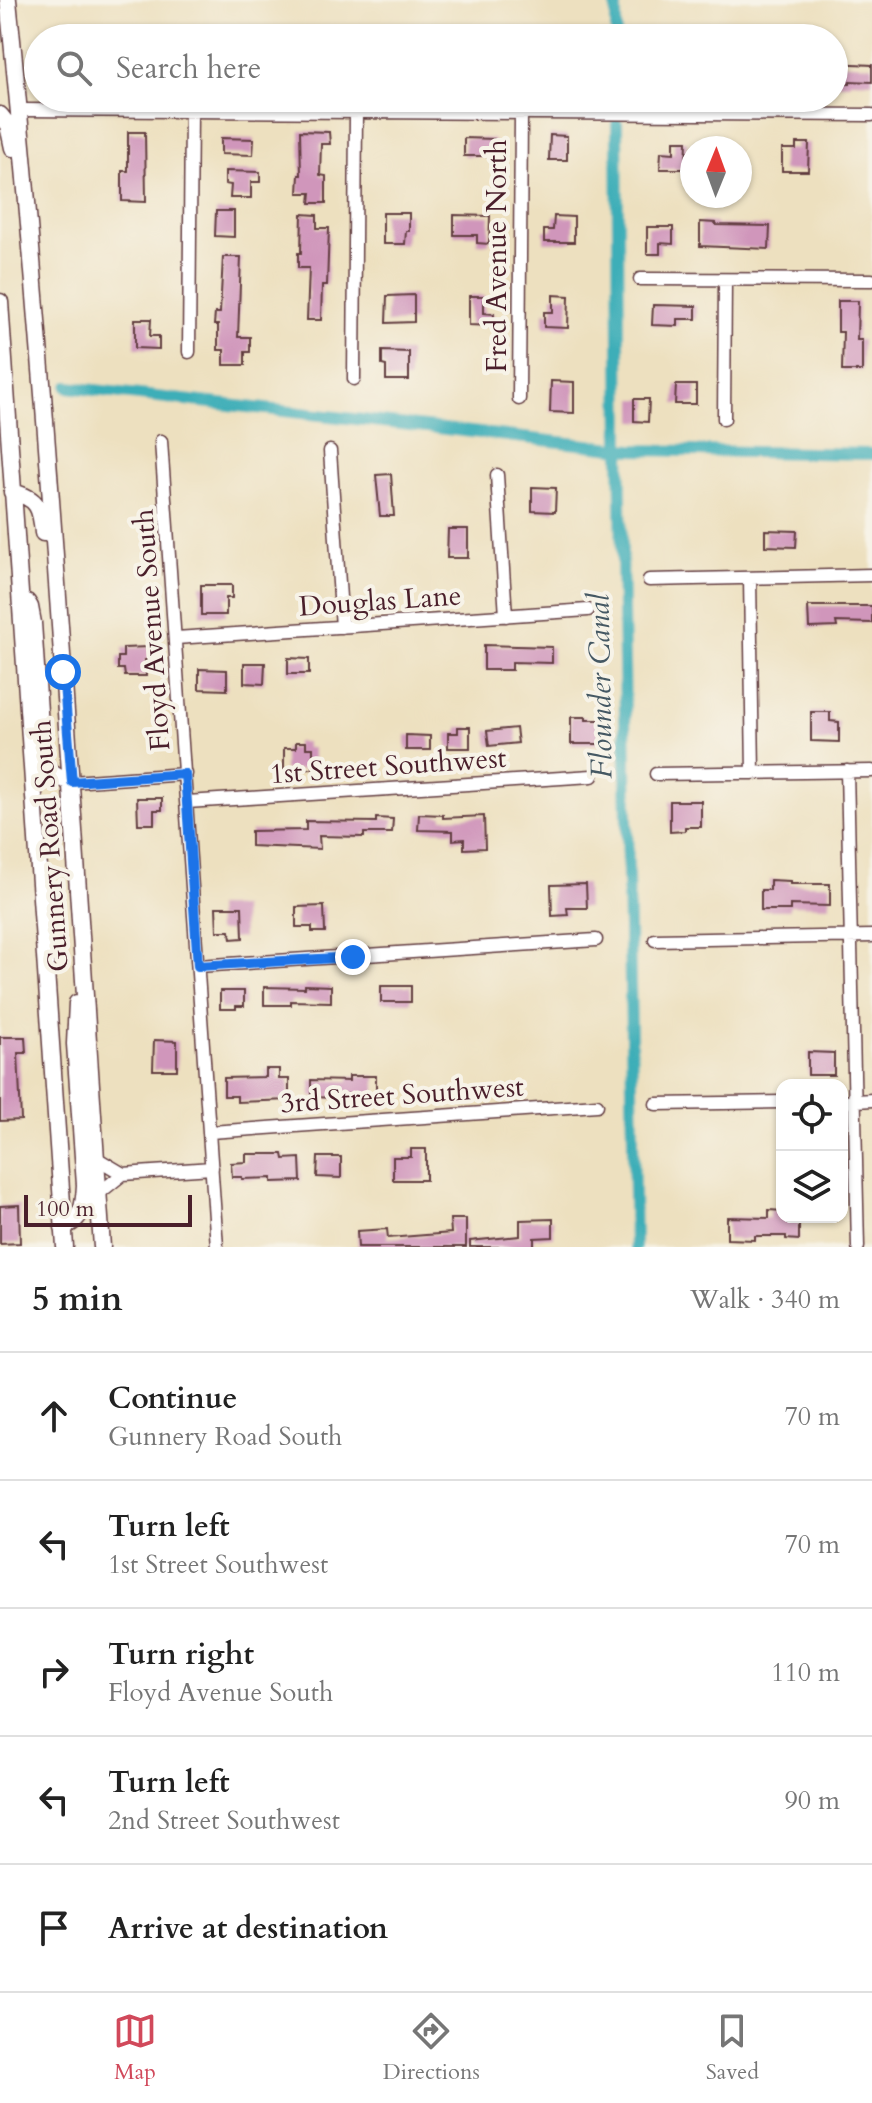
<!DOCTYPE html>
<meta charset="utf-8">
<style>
:root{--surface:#fff;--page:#f2f2f2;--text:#222;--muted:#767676;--line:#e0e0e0;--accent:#d1495b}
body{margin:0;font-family:Cardo,serif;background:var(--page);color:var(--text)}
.controls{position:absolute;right:24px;bottom:24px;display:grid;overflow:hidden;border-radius:16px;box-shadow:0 2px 6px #0004}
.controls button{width:72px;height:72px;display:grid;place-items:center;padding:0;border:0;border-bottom:2px solid var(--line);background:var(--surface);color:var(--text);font:40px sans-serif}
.compass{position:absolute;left:680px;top:136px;width:72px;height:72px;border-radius:50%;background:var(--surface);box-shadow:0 2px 6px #0004;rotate:1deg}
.scale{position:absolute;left:24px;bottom:20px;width:168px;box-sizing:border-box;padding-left:8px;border:4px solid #4a1f2b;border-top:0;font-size:22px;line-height:28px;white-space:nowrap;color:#4a1f2b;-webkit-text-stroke:6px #f7f3e8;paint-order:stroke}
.stop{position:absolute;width:24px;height:24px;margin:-18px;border:6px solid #1a73e8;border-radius:50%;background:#fff}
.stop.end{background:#1a73e8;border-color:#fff;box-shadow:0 2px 8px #0008}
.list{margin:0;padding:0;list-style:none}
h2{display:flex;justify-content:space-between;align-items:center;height:104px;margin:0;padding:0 32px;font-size:34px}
h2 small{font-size:26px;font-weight:400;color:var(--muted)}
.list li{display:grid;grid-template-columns:52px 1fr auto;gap:24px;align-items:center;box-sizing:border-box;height:128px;padding:0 32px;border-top:2px solid var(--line)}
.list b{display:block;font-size:30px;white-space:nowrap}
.list p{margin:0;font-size:26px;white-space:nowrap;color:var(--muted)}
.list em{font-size:26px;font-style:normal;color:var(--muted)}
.icon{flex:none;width:44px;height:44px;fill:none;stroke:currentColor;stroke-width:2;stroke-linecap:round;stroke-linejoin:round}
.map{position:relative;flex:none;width:872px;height:1247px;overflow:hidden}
.search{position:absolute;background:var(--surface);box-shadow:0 2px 6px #0004;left:24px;right:24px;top:24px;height:88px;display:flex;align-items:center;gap:20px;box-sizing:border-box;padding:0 28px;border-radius:44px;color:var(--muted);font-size:30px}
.sheet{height:744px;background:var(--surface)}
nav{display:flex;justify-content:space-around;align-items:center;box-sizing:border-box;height:112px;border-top:2px solid var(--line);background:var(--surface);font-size:22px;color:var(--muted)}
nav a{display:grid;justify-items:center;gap:4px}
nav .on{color:var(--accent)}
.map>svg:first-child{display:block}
</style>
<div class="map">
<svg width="872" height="1247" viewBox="0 0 872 1247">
<rect width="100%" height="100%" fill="#f7f3e8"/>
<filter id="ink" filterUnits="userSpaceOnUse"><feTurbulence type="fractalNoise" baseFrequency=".0125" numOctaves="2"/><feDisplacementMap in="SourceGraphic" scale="16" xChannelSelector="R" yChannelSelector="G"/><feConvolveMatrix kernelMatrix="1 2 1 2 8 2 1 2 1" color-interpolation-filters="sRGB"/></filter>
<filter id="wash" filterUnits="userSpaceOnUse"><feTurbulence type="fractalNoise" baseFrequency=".006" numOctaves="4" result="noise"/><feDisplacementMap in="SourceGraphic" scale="32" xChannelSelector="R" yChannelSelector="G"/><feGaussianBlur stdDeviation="1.8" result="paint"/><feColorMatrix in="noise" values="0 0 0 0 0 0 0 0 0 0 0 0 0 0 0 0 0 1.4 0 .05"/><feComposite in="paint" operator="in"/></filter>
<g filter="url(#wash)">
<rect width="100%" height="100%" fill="#ede0bf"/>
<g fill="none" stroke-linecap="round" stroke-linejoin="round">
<!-- canal -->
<path stroke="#3eaeb8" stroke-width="12" d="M616 0V38
M616 98V101
M617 124 620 449 635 1247
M68 387 632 450 872 454"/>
</g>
<g id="blocks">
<!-- building -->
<path fill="#d096bb" d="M834 63 872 65V82L850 81V84H834Z
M300 131 329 132 330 144H321L320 175 326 176V203H310L311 193H298L299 175H301Z
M128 132H145L146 202 122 201V171H128Z
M550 135 567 136V160H549Z
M221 138 254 139 253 155 221 154Z
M464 138 494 139V156H464Z
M674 141H687L686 169H660L661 152 674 153Z
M796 143H809L808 171H782V149H796Z
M225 171 260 172V182H251V198H230L231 185 225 184Z
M216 211H234V237L215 236Z
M383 213H409V231H406L405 244H383Z
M302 214 317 215V228H329L327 285H322L321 320H307L309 268H298V253H301Z
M454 215 490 216 489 244 477 243V235H454Z
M554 216 574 217V242H544V230H553Z
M700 222 716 223V225L770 226 769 249 700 246Z
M647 227H673V244L660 243V254H647Z
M223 257H241L238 337H250V352H245V365H224V350H218V325H214L215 313H220Z
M414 295V322L386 323 387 296Z
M553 295 569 296 568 328 544 327V312H553Z
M469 296H484V313L494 314 493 326 469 325Z
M838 301H858L857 340H862V371H842L843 332H838Z
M653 305 696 306V319H678V326L652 325Z
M135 319H151L150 336H159V349L135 348Z
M382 351 409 352V380H386V366L382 365Z
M551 381 574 382V413L550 412Z
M676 385H696V404H675Z
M634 399H649L648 422 634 421Z
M391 474 394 516H380L376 475Z
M532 487 556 488 555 512 532 511Z
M448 529H468V558H447Z
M765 530 797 531 796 547 765 546Z
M201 585H232V598H226V615H201Z
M808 606H872V623L836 622 837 627 809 628Z
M484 645 552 647V663L512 662V670H484Z
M149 647V660H145L146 676H125L124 669H118V657H123V648Z
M288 658 309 659V674H288Z
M244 663H265L264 684 244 683Z
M199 669 227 670V690L199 689Z
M811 712H830V721L839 722V742L811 741Z
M571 717H586V720H602V744H571Z
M458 727H470V748H448V733H458Z
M516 728 518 743 489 746 487 731Z
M406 735 430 736V750H406Z
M296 742H306V748H313V769L284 770V748H296Z
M137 798H162V810H154V824H138Z
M670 801H701V827H685V831L670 832Z
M419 814 443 815V818L484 816 485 848 464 849V839L453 840V831L418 830Z
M376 818 393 819 392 833H364V837L319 836 320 849 251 846V831L306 830V821L376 822Z
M770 880 790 881V884H830V906L790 905V910H761V890H770Z
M586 884 587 908H567L568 915 552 916 551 885Z
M324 906 325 932H312V927H296V907Z
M216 907H242L243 938 231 939 230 931H217Z
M305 985 331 986V1002L291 1001V1005H264V987L305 988Z
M381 986H411V1002H381Z
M220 991H244V1006H236V1009H220Z
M0 1037H25L26 1053H18L21 1120 0 1121Z
M154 1040 177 1041V1070H153Z
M808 1052 834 1053V1075H808Z
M266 1069H279V1079H289V1100L237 1102V1096H224V1078L266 1077Z
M349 1076H376V1094H337V1098L311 1097V1080L349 1081Z
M411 1149H426V1180H393V1157H411Z
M246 1154H283L284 1159 300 1158 301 1181 272 1182V1178L242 1179V1177H232L231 1163 246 1162Z
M318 1157H341V1178L317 1177Z
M19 1205 20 1243 0 1244V1206Z
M769 1210 782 1211V1217H799V1240L786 1239V1236H755V1240L727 1239V1217L769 1218Z
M450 1219H466V1247H358L357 1231 387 1229 388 1238 451 1233Z
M553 1219V1237L534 1238V1247H470V1241L520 1236V1220Z"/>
</g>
</g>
<g filter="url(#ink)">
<use href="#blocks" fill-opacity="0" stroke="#623c41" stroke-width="2"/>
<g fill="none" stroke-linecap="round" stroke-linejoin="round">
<!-- minor casing -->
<g stroke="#623c41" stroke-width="15">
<path id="minor" d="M19 110 872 115
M640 279 872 280
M189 352 191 111
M354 379 356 112
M519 399 521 114
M724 419 725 280
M161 441 217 1247
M330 451 342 627
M497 475 506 616
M750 578 753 773
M649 580 872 575
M176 638 588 610
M847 771 858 1247
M656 774 872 771
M72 782 185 774
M187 802 592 776
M655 940 872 936
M198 966 596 940
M842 1102 872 1100
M656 1104 782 1102
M210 1132 597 1105
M96 1158 123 1174 212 1168
M98 1194 123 1174"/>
</g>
<!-- secondary casing -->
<g stroke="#623c41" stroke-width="19">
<path id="secondary" d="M8 0C50 415 73 831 102 1247
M0 115 8 125 13 148
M0 302 65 1247
M12 492C38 498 41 508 43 533
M27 602 30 607 33 623 42 756C47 772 56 778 72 782
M63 1227C83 1220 84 1204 85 1185L75 1044 77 1003"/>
</g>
<!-- minor -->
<use href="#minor" stroke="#fff" stroke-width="12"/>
<!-- secondary -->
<use href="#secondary" stroke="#fff" stroke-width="16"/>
</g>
</g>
<g fill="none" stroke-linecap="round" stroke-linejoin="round" filter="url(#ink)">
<!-- route -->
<path stroke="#1a73e8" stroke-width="10" d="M63 672 72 782 185 774 198 966 353 957"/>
</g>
<g text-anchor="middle" stroke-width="8" stroke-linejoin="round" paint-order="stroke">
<!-- street labels -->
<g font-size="28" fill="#4a1f2b" stroke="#f7f3e8">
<text transform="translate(496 256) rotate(-90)" y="10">Fred Avenue North</text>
<text transform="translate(380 600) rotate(-4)" y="10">Douglas Lane</text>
<text transform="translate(151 630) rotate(-94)" y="10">Floyd Avenue South</text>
<text transform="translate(388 765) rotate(-4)" y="10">1st Street Southwest</text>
<text transform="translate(49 846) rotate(-94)" y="10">Gunnery Road South</text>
<text transform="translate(402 1094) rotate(-4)" y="10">3rd Street Southwest</text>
</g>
<!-- water labels -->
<g font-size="30" font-style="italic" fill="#455863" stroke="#f7f3e8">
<text transform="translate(600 686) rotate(-91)" y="10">Flounder Canal</text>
</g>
</g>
</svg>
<div class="controls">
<button><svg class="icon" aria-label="locate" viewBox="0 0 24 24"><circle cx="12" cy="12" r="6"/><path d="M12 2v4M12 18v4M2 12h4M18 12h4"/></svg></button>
<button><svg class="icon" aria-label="layers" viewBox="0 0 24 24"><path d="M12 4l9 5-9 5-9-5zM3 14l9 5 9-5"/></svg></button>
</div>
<svg class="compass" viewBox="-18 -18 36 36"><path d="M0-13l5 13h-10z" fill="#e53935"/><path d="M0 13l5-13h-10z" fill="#767676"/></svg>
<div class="scale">100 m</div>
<div class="stop" style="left:63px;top:672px"></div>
<div class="stop end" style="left:353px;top:957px"></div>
<div class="search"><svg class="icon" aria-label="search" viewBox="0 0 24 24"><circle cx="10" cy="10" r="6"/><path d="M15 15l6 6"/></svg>Search here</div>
</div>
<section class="sheet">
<h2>5 min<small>Walk · 340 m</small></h2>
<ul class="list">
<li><svg class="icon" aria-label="ahead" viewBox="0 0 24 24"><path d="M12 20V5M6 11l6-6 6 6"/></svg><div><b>Continue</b><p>Gunnery Road South</p></div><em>70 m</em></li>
<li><svg class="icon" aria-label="left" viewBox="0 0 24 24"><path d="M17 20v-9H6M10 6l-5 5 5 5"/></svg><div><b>Turn left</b><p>1st Street Southwest</p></div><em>70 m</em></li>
<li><svg class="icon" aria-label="right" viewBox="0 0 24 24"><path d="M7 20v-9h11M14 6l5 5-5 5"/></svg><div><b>Turn right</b><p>Floyd Avenue South</p></div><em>110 m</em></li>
<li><svg class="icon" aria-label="left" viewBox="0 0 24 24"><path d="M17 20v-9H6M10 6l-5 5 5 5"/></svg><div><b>Turn left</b><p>2nd Street Southwest</p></div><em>90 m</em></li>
<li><svg class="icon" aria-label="arrive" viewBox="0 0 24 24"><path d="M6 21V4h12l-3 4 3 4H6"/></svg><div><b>Arrive at destination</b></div></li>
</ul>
</section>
<nav>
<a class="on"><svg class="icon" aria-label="map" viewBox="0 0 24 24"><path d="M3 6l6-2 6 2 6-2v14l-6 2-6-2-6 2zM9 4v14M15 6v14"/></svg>Map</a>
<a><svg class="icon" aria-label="directions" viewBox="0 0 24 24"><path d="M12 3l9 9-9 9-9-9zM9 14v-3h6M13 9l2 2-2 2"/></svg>Directions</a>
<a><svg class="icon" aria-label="saved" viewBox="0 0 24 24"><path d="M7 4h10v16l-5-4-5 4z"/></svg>Saved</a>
</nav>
